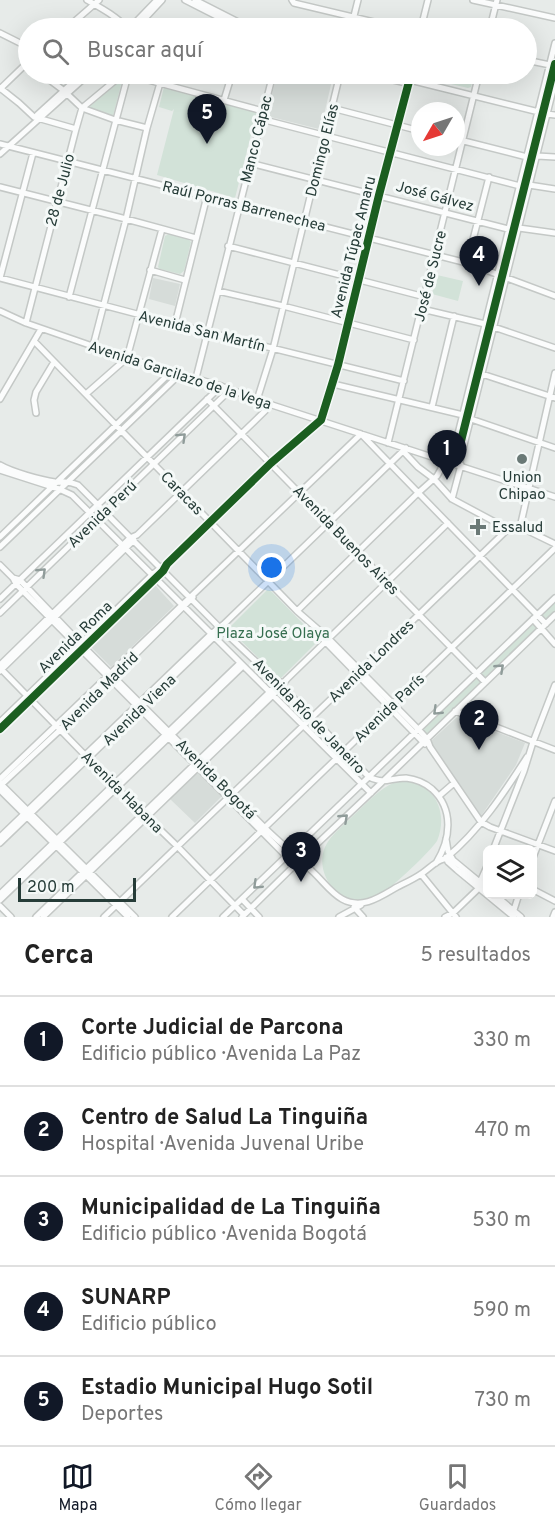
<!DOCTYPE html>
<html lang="es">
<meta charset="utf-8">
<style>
:root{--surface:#fff;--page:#f6f6f6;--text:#222;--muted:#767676;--line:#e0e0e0;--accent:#111827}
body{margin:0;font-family:Overpass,sans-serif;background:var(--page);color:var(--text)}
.controls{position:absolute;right:18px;bottom:18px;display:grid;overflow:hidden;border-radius:9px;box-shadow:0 6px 24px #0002}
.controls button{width:54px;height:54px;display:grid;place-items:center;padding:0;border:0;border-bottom:2px solid var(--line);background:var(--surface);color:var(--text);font:30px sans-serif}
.compass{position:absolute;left:411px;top:102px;width:54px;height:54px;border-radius:50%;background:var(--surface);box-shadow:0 6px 24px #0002;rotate:231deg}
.scale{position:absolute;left:18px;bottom:15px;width:118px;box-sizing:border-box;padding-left:6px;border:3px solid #263c38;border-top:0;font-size:16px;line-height:21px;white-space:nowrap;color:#263c38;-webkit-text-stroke:4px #f5f9f8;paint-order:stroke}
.you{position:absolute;left:272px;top:568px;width:21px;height:21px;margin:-15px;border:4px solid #fff;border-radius:50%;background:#1a73e8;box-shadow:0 0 0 9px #1a73e833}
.badge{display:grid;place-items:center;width:39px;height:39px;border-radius:50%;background:var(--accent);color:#fff;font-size:20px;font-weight:700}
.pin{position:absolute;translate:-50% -50px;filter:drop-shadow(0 2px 3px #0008)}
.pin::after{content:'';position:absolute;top:32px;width:21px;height:18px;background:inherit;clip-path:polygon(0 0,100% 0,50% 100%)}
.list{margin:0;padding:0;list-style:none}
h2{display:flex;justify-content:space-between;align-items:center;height:78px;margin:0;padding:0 24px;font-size:26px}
h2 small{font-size:20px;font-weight:400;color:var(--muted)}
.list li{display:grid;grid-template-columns:39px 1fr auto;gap:18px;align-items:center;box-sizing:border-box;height:90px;padding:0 24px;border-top:2px solid var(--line)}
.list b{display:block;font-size:22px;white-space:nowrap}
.list p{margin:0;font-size:20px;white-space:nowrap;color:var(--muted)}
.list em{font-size:20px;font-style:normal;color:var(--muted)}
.icon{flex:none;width:33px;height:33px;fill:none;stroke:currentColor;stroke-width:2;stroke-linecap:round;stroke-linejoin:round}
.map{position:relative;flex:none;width:555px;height:917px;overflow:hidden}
.search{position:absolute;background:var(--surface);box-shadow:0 6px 24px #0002;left:18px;right:18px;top:18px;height:66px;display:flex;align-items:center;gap:15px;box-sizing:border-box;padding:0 21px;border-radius:33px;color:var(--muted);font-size:22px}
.sheet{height:528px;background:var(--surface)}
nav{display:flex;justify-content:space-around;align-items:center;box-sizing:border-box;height:84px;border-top:2px solid var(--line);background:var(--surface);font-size:16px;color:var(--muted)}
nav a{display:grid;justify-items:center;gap:3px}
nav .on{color:var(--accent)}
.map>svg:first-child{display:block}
</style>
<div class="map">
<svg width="555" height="917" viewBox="0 0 555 917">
<rect width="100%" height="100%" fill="#e7ebe9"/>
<!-- built -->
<path fill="#d6dcd9" d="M277 74H324L333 76 321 128 319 129 267 116Z
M153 278 180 284 175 306 149 299Z
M154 584 174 606 111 667 90 646Z
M459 717 483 727V729L489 731 491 730 525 743 516 765 481 816 431 745 432 740 456 718Z
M198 771 222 796 195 823 170 799Z"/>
<!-- green -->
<path fill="#d2e2d8" d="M415 74H474L471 87 468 88 417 76Z
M120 81H122L113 116 88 108Z
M164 87 257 111 235 198 157 175 174 109 172 111 159 107Z
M540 118H544L505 271 503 267Z
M169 234 188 239 191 242 184 271 180 274 160 269 158 267 165 236Z
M437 275 463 281 458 301 432 294Z
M267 590H270L318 639V641L281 678H279L229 629 230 627Z
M555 596V614L428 735 422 728Z
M395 782C432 777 450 810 437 841 428 854 386 894 372 899 342 911 313 875 325 847 331 834 346 823 356 813 368 802 379 789 395 782Z"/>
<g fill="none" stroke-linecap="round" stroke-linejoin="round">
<!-- minor casing -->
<g stroke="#c4c8c6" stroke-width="8">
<path id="minor" d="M87 0C101 8 116 16 127 28
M185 0 240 28
M195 0 250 28
M292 0 294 3 399 28
M473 0 555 18
M67 28 99 0
M130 28 157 0
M136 28 162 0
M351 28 358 0
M421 28 428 0
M490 28 497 0
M0 33 28 47
M526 60 555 66
M44 74 47 78 63 90 82 108 115 120 147 128
M126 74 263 111
M368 74 402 82 410 80
M397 74 403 75 410 80 547 114 555 115
M0 88 19 103 34 117 76 129
M0 89 28 62
M224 100 232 74
M332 108 420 131
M37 115 82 74
M261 119 520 186
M456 139 527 157
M0 144 467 263 555 296
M0 154 89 74
M537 156 555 157
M250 163 508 229
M529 185 555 189
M0 187 126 219 196 238
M519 228 555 233
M228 246 425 297
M467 263 489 177
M150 270 185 280
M0 278 175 324 404 381
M0 278 33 153
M218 291 283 306 414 340
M69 297 128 75
M422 309 485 324 555 348
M0 311 26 323 127 358 221 386 269 404 555 497
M26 323 76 129 82 108 123 74
M175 324 207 196
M34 341 297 611 328 638 418 729 427 739 430 747 481 822 490 827 555 851
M93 346 126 219 147 128 160 83
M482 374 555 398
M196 378 273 74
M333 384 463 415
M86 394 127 358 162 229
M0 399 41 329
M207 399 485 682
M257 400 273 349 340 74
M432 407 454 316
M36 413 34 400 36 392 54 362
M471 419 555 448
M363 436 546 624
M388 443 479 74
M403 451 418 467 434 479 452 499 508 529 518 526 555 544
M451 462 555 43
M0 465C12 472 41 480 55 482 66 483 66 480 78 485L219 627 282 686 369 777C386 785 389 778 406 778 415 779 425 783 432 789 454 809 451 839 436 863
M459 465 555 82
M0 470 59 489 72 495 371 793
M452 499 461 465
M518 526 521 523 555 373
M0 537 172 371
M0 547 180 374
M0 565 13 578 16 584 284 854 296 864H299
M13 578 20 580 81 644 265 828C280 843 297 856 312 871 322 880 331 893 342 899 362 910 380 897 397 887 405 883 414 879 421 874 432 867 440 855 453 860
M0 599 221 386
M297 611 418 493 437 476 446 460
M0 613 230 390
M533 619 555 644
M314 630 425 744
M0 665 130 538 137 535 265 411 269 404
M0 668 117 788 177 846 244 915
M0 671 134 540
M455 711 555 750
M0 722 152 575 163 566
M0 729 163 571 167 564 271 463 321 420 338 365 379 195 411 74
M0 779 361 434
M0 783 135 917
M0 786 60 730 193 597
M0 790 128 917
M439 796 454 783
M0 837 211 634 224 624 406 448
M446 839 448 851 453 860 488 889
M0 843 214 637 223 626
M493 850 524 771 533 742 555 685
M446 857 448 862 457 870 514 917
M446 858C479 831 504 793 527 757
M532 860 555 801
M421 874 456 917
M532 889 555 901
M0 894 240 663
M494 894 521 917
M242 899 259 917
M0 900 243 666
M0 906 11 917
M354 907 363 917
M513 913 519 894
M36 917 280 682
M43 917 273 695 287 679 448 523
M104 917 508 529
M172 917 555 548
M223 917 555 598
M242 917 300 860 376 788 555 615
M339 917 361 905
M445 917 453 913 479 888 480 882 488 864
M553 917 555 912"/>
</g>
<!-- minor -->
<use href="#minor" stroke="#fbfcfc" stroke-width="5"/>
<!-- cycleway casing -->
<g stroke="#f5f9f8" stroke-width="11">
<path id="cycleway" d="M457 457 555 64
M0 729 163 571 167 564 271 463 321 420 338 365 379 195 411 74"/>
</g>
<!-- cycleway -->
<use href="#cycleway" stroke="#1b5e20" stroke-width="8"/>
</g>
<!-- one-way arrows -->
<defs><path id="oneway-chevron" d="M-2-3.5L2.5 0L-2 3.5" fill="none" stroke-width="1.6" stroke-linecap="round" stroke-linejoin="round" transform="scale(1.5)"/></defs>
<g stroke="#909c9a">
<use href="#oneway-chevron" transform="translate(182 437) rotate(-44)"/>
<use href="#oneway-chevron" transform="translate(42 572) rotate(-44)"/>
<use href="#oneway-chevron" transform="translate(500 668) rotate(-43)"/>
<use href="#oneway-chevron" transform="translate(437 711) rotate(136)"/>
<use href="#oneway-chevron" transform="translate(344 818) rotate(-43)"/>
<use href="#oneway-chevron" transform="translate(257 885) rotate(136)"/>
</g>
<!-- markers -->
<g fill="#6a7976" stroke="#f5f9f8" stroke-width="2">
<circle cx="522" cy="459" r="6"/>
<path d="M475 518h6v6h6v6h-6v6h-6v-6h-6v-6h6z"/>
</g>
<g text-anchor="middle" stroke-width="6" stroke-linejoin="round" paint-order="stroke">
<!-- street labels -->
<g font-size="15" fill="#263c38" stroke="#f5f9f8">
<text transform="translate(256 139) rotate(-76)" y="5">Manco Cápac</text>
<text transform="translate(322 150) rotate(-76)" y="5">Domingo Elías</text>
<text transform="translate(60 190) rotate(-75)" y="5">28 de Julio</text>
<text transform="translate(435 196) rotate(15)" y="5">José Gálvez</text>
<text transform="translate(244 206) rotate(14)" y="5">Raúl Porras Barrenechea</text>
<text transform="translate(353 247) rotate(-76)" y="5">Avenida Túpac Amaru</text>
<text transform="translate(430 276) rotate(-76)" y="5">José de Sucre</text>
<text transform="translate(202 331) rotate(14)" y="5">Avenida San Martín</text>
<text transform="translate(180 375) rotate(18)" y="5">Avenida Garcilazo de la Vega</text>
<text transform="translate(182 493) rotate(46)" y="5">Caracas</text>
<text transform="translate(102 514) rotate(-44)" y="5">Avenida Perú</text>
<text transform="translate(346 540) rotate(46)" y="5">Avenida Buenos Aires</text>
<text transform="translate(75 637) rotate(-44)" y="5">Avenida Roma</text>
<text transform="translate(371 661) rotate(-44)" y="5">Avenida Londres</text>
<text transform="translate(99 691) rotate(-45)" y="5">Avenida Madrid</text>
<text transform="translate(389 708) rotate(-44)" y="5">Avenida París</text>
<text transform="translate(139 710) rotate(-44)" y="5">Avenida Viena</text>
<text transform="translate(309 716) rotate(46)" y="5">Avenida Río de Janeiro</text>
<text transform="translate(216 779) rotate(45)" y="5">Avenida Bogotá</text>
<text transform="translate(122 792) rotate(45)" y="5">Avenida Habana</text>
</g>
<!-- poi labels -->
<g font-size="15" fill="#263c38" stroke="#f5f9f8">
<text x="522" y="482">Union<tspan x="522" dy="17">Chipao</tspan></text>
<text x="492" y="532" text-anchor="start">Essalud</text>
</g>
<!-- park labels -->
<g font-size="15" fill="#356e4f" stroke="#f5f9f8">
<text x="273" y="638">Plaza José Olaya</text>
</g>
</g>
</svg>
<div class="controls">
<button><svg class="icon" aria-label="layers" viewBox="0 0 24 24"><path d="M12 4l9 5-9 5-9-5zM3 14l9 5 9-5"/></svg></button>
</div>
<svg class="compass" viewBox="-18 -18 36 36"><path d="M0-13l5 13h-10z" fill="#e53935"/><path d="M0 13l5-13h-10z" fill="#767676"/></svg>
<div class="scale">200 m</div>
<div class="you"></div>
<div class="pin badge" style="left:447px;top:480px">1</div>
<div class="pin badge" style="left:479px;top:750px">2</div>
<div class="pin badge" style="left:301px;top:882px">3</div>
<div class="pin badge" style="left:479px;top:286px">4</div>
<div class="pin badge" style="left:207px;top:144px">5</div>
<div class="search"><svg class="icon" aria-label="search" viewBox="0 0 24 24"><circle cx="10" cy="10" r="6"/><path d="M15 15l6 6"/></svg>Buscar aquí</div>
</div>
<section class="sheet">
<h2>Cerca<small>5 resultados</small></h2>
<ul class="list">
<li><span class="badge">1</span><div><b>Corte Judicial de Parcona</b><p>Edificio público · Avenida La Paz</p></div><em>330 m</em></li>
<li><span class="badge">2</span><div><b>Centro de Salud La Tinguiña</b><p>Hospital · Avenida Juvenal Uribe</p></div><em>470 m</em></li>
<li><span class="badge">3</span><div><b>Municipalidad de La Tinguiña</b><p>Edificio público · Avenida Bogotá</p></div><em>530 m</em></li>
<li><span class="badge">4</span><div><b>SUNARP</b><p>Edificio público</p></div><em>590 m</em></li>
<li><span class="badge">5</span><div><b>Estadio Municipal Hugo Sotil</b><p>Deportes</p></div><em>730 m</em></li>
</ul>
</section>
<nav>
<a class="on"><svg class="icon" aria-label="map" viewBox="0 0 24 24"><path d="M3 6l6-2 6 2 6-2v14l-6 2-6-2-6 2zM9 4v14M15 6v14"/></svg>Mapa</a>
<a><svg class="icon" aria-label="directions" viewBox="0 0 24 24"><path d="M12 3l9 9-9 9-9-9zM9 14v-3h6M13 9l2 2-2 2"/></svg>Cómo llegar</a>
<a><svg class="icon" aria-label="saved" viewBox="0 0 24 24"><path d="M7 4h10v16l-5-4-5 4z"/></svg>Guardados</a>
</nav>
